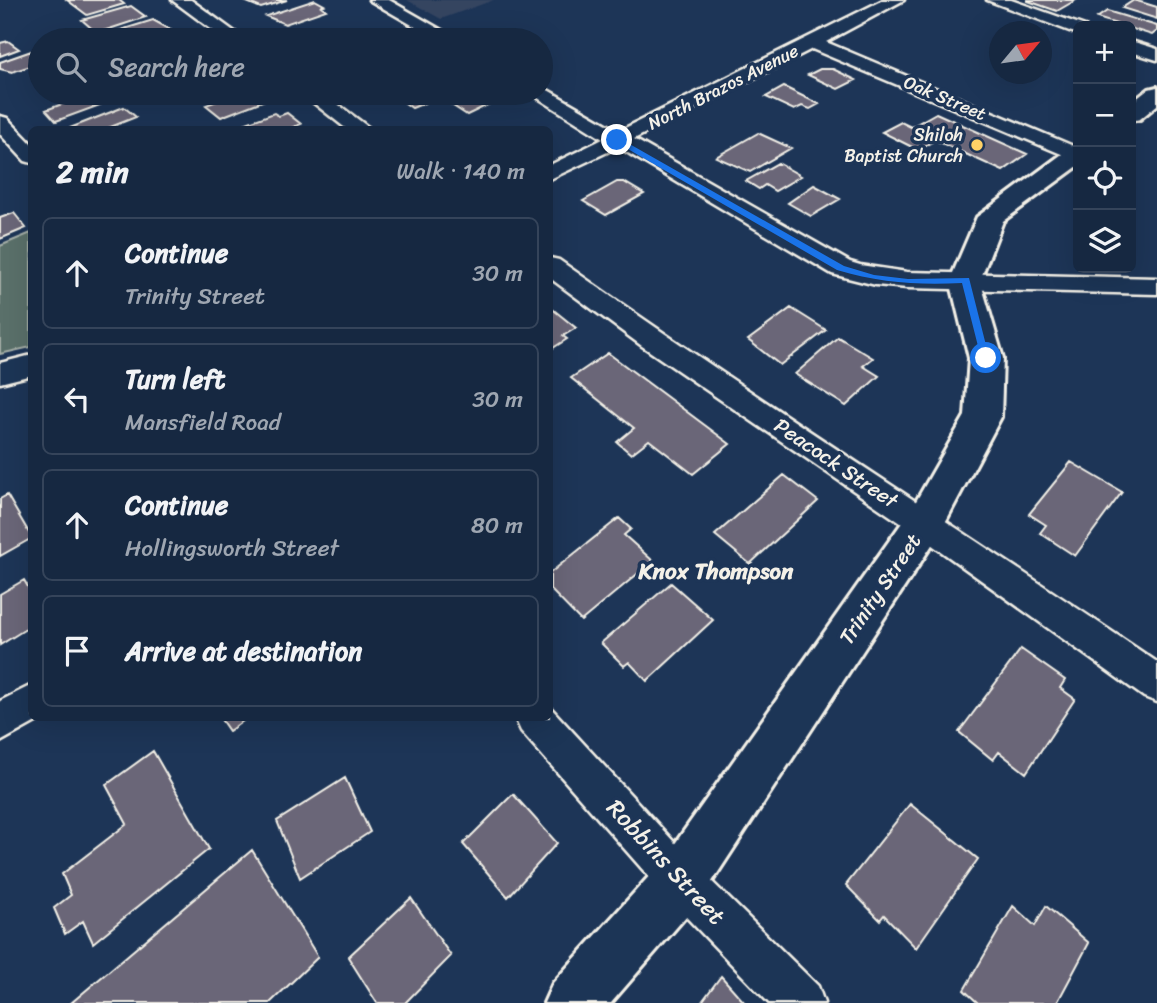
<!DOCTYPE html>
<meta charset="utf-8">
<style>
:root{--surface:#162841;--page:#23344c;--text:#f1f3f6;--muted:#9ea6b1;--line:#35445a}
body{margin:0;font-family:Sriracha,sans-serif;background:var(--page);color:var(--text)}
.controls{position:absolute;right:21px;top:21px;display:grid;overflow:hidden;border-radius:10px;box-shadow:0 7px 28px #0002}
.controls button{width:63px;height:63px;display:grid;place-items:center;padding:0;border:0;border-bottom:2px solid var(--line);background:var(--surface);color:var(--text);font:35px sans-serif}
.compass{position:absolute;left:989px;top:21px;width:63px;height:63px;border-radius:50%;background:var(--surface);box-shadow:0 7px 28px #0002;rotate:61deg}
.stop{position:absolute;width:21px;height:21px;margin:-16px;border:5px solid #1a73e8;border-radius:50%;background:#fff}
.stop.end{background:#1a73e8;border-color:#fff;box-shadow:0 2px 7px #0008}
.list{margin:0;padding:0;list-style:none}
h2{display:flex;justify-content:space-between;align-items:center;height:91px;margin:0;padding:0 28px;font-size:30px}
h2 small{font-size:23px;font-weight:400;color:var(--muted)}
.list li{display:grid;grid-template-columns:46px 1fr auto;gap:21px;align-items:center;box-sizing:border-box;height:112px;margin:0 14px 14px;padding:0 14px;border:2px solid var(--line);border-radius:10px}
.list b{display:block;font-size:26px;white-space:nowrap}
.list p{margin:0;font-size:23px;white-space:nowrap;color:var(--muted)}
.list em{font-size:23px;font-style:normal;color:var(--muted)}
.icon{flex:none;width:38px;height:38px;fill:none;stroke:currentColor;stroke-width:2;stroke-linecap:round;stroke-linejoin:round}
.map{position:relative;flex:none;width:1157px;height:1003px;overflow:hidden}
.search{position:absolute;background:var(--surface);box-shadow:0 7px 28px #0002;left:28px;top:28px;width:525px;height:77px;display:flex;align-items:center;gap:18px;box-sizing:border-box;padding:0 24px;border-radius:38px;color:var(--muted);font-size:26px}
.panel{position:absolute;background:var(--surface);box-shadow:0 7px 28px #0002;left:28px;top:126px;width:525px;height:595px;border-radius:10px}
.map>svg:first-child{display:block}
</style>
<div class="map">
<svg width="1157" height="1003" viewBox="0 0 1157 1003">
<rect width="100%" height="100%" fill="#1d3557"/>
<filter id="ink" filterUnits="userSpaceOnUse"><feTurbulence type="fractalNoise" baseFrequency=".0143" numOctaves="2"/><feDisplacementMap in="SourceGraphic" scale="14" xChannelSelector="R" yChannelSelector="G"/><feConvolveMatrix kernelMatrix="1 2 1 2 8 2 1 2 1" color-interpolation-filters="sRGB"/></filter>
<g filter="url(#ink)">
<!-- built -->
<path fill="#344461" d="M407 0H494L441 19Z"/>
<!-- green -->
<path fill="#5a6f6a" stroke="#a7b0a9" stroke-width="2" d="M31 233V347L0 354V246Z"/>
<!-- building -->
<path fill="#6b6678" stroke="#f4f1e8" stroke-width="2" d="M67 0H119L124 4 87 15Z
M287 0 261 8 244 1 245 0Z
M315 0 324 5 321 6 326 10 285 24 266 16Z
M1076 0 1057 11 1028 1V0Z
M1134 0 1157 7V19L1122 8Z
M131 6 146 17 97 33 82 20Z
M1107 11 1157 26V31L1152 35 1097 18Z
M153 20 173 31 144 40H115L108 34Z
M8 41 19 49 0 56V43Z
M40 48V63L12 72 0 69V62Z
M820 69H833L856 80 838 89 808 75Z
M784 87 819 104 810 109 802 106 794 110 766 97Z
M91 93 102 95 92 98 100 105 56 121 46 110 65 103 63 100Z
M177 93H211L188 101Z
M239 93 248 96 255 93 265 100 221 117 206 105Z
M401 93H449L412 108 394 95Z
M461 93H478L494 102 467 115 444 100Z
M124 107 136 117 103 130H65Z
M274 113 279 116 287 113 301 124 286 130H250L244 124Z
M936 113 1027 154 1003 171 935 140 918 150 882 132 901 122 911 127Z
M758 133 791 148 750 172 716 157Z
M778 163 801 176 775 191 765 185 759 189 746 181Z
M617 182H624L644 194 606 215 583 201Z
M814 185 840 199 811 216 788 203Z
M14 213 26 228 0 239V218Z
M550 307 576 328 563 336 567 339 550 350Z
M791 308 826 330 780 365 748 340Z
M838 337 873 358 863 366 879 376 846 406 795 374Z
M608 353 730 444 693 474 649 440 631 454 617 442 634 428 571 378Z
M1071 462 1122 492 1075 556 1040 533 1046 525 1029 514Z
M784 475 818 501 750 564 715 535Z
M7 495 32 538 0 556V499Z
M619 518 631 529 624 535 653 561 581 621 550 589V573Z
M24 580 32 594V625L0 645V594Z
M671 583 713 620 647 681 629 662 624 666 601 643Z
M1021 649 1065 680 1060 688 1075 699 1026 773 999 752 993 760 959 732Z
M220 718H247L229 731Z
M153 751 209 849 93 943 83 921 65 934 54 908 71 895 62 874 127 824 106 785Z
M345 778 370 832 300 878 277 821Z
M513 794 557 843 508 897 463 844Z
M910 804 978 859 916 948 884 915 880 920 846 885Z
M252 850 318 957 270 1003H71Z
M411 898 451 956 405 1003H377L348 957Z
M1013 906 1035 926 1046 906 1089 943 1057 1003H978L964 990Z
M721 976 745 1003H701Z"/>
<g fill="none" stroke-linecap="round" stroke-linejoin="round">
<!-- minor casing -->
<g stroke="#f4f1e8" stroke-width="5">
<path id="minor" d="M172 0H191L246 40H226Z
M369 0H389L459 40H438Z
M883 0H904L826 42 1078 148V161L812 49 634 139 850 262 860 265 907 272 1157 278V294L907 288 876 285 832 274 618 147 550 179V165L603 139 530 93H541V88L546 89 619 131Z
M987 0H1011L1085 26H1078V33L1072 32Z
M1131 41 1157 49V60L1131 52Z
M301 93H323L372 130H348Z
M0 116 7 118 32 144V163L25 161 0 134Z
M550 258 559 260C755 399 958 527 1157 662V702L1144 697 914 532 642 346 550 278Z
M32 355V375L0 383V363Z
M32 685V718H43L0 742V701Z
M550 707 696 866 818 986 824 1003H769L666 896 521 731 515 718H550Z"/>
</g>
<!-- tertiary casing -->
<g stroke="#f4f1e8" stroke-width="6">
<path id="tertiary" d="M1157 87V105L1140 119 1131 121V103L1149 89Z
M1078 146V166L1003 221 980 280 1003 358 1001 417 939 534 700 900 611 1003H544L553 983 662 862 911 510 965 416 969 358 950 280 977 217 1069 149Z"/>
</g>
<!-- minor -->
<use href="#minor" fill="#1d3557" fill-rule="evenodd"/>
<!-- tertiary -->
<use href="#tertiary" fill="#1d3557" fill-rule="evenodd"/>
</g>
</g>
<!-- route -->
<path fill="#1a73e8" d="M614 138H619L844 266 874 275 908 279 969 278 990 361 981 358 962 283C918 285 880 283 837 270L614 141Z"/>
<!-- markers -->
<circle fill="#ffd166" stroke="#1d3557" stroke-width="2.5" cx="977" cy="145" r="7"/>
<g text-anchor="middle" stroke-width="7" stroke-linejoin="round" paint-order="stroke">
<!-- far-street labels -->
<g font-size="18" fill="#f4f1e8" stroke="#1d3557">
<text transform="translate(723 87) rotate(-27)" y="6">North Brazos Avenue</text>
<text transform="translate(945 98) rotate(23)" y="6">Oak Street</text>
</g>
<!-- far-poi labels -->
<g font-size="18" fill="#f4f1e8" stroke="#1d3557" text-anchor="end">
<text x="963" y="141">Shiloh<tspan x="963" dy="21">Baptist Church</tspan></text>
</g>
<!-- street labels -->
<g font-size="21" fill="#f4f1e8" stroke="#1d3557">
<text transform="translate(836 463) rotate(34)" y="7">Peacock Street</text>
<text transform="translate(880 589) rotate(-56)" y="7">Trinity Street</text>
</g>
<!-- neighbourhood labels -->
<g font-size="23" font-weight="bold" fill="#f4f1e8" stroke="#1d3557">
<text x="716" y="579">Knox Thompson</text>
</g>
<!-- near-street labels -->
<g font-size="24" fill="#f4f1e8" stroke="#1d3557">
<text transform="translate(666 862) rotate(47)" y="8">Robbins Street</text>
</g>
</g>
</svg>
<div class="controls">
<button>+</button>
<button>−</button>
<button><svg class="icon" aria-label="locate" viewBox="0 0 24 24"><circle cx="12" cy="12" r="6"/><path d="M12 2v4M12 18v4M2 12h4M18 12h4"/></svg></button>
<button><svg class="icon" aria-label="layers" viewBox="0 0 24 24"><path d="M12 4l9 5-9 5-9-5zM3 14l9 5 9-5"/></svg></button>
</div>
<svg class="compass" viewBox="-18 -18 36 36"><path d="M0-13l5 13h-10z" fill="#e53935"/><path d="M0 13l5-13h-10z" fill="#9ea6b1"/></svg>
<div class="stop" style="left:986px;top:358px"></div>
<div class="stop end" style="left:617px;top:140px"></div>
<div class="search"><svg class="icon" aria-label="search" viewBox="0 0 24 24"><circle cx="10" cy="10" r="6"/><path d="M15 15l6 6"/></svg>Search here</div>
<section class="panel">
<h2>2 min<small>Walk · 140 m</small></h2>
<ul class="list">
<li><svg class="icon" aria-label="ahead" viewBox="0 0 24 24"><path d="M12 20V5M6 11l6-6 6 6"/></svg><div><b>Continue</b><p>Trinity Street</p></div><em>30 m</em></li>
<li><svg class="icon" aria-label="left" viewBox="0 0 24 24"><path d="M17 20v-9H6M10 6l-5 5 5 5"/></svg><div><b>Turn left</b><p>Mansfield Road</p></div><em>30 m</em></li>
<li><svg class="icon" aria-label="ahead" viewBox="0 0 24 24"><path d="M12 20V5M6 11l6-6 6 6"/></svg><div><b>Continue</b><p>Hollingsworth Street</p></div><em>80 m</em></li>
<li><svg class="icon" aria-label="arrive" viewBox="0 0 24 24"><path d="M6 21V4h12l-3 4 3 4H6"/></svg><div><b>Arrive at destination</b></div></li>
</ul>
</section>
</div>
